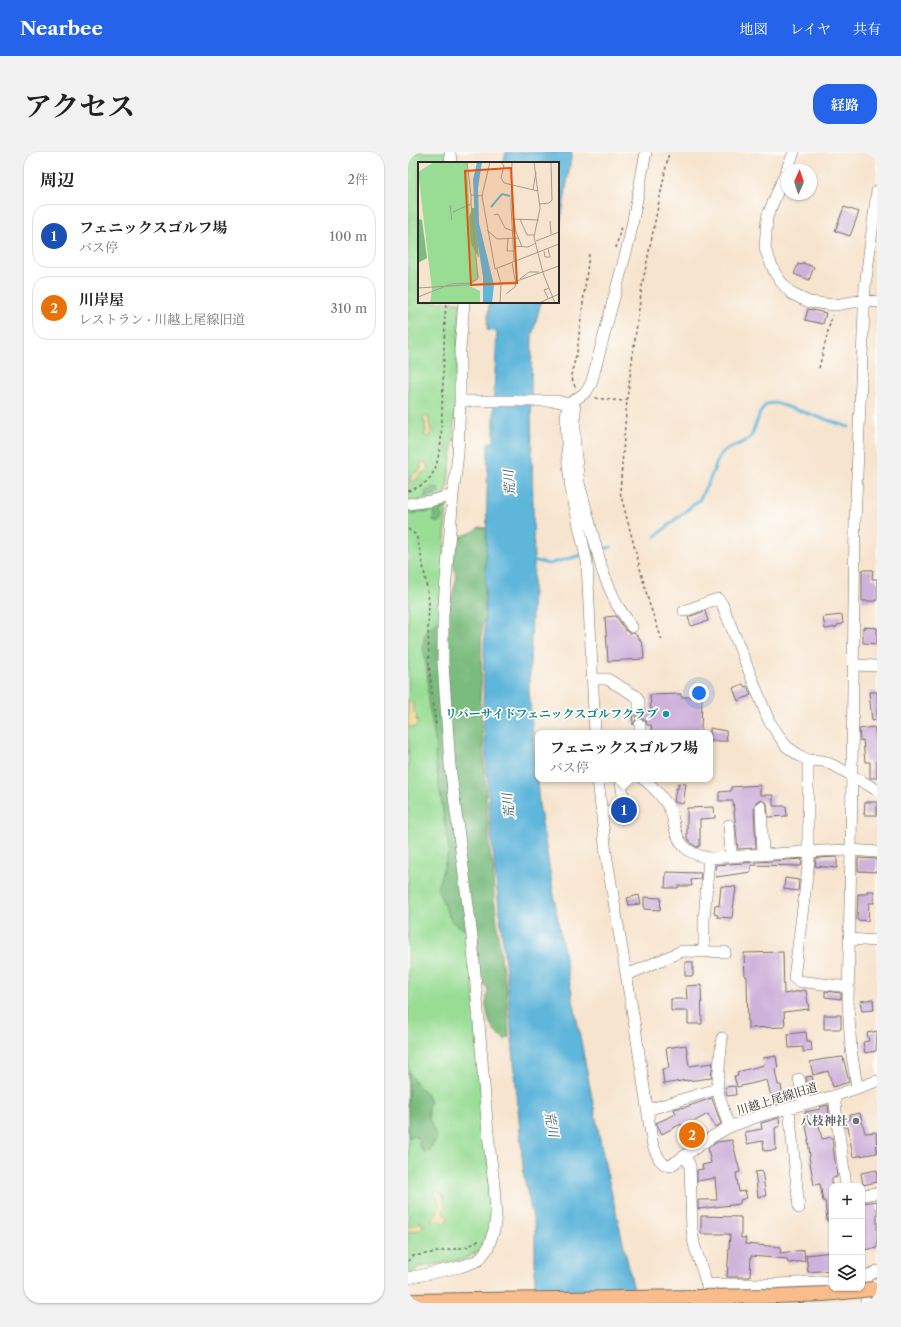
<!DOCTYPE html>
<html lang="ja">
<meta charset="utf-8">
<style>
:root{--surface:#fff;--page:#f2f2f2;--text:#222;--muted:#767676;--line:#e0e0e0;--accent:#2563eb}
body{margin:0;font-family:"Libre Caslon Text","Noto Serif JP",serif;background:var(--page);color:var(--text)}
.controls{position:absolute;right:12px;bottom:12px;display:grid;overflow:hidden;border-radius:8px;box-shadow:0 1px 3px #0004}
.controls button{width:36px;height:36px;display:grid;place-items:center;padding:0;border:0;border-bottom:1px solid var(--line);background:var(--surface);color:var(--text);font:20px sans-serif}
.compass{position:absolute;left:373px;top:12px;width:36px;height:36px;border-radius:50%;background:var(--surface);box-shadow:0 1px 3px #0004;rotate:3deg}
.you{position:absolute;left:291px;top:541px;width:14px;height:14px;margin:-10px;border:3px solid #fff;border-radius:50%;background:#1a73e8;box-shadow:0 0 0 6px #1a73e833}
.badge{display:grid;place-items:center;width:26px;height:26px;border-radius:50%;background:var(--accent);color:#fff;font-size:13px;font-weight:700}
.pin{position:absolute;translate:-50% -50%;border:2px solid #fff;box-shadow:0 1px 4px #0006}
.popup{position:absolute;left:127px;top:578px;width:178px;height:52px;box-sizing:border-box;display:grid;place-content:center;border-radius:8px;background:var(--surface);filter:drop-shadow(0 1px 3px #0005);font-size:13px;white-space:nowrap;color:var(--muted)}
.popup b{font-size:15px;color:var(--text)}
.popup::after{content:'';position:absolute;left:50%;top:100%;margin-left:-8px;border:8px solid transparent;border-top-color:var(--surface)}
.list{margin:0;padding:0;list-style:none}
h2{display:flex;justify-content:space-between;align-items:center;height:52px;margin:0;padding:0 16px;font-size:17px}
h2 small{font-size:13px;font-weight:400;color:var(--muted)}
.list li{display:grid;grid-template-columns:26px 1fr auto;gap:12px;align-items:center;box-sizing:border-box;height:64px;margin:0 8px 8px;padding:0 8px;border:1px solid var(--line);border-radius:16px}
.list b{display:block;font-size:15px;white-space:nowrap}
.list p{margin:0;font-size:13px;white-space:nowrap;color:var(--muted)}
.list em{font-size:13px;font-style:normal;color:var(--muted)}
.icon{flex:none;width:22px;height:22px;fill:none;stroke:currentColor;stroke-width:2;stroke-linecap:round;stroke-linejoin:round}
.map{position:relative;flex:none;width:469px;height:1151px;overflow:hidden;border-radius:16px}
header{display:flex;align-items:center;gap:24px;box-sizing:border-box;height:56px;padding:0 20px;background:var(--accent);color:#fff}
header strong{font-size:19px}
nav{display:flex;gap:22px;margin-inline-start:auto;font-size:14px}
.intro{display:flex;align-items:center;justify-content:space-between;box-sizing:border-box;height:96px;padding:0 24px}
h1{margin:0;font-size:28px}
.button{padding:10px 18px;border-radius:16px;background:var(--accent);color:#fff;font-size:14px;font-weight:700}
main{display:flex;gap:24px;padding:0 24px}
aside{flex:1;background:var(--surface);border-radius:16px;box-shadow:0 1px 3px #0004}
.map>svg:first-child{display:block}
</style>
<header>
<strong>Nearbee</strong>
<nav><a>地図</a><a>レイヤ</a><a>共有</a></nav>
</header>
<div class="intro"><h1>アクセス</h1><a class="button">経路</a></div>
<main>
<aside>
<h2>周辺<small>2件</small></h2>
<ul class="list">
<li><span class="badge" style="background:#1a4fb4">1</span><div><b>フェニックスゴルフ場</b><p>バス停</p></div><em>100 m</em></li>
<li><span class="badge" style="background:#e8710a">2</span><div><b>川岸屋</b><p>レストラン · 川越上尾線旧道</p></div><em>310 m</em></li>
</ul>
</aside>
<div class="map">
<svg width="469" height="1151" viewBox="0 0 469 1151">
<rect width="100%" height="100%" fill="#fdfcf7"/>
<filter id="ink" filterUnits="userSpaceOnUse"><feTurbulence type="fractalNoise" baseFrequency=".025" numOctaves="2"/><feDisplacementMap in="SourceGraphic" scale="8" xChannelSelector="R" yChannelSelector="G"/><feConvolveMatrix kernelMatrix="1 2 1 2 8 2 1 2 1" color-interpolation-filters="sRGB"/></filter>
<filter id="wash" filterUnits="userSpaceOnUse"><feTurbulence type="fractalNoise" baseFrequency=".012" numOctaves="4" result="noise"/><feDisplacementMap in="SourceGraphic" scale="16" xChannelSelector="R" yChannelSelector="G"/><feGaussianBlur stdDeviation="0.9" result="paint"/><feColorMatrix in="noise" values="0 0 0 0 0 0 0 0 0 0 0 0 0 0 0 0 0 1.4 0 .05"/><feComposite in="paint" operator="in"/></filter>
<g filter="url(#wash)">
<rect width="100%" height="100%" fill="#f7e4ce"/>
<!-- green -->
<path fill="#99dd95" stroke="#628460" d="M0 0H39L41 11H11V150H52L45 291 39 336 36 408 61 786 85 1074 74 1098 54 1108 11 1115 2 1123 0 1134Z"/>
<!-- forest -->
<path fill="#7abc7e" stroke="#527454" d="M24 335 30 336 31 341 16 346 18 339 23 337Z
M34 350 40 352 39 355 34 357 32 361 34 365 31 371 26 369 25 364 27 361 25 359 17 361 12 359 6 363 1 361 0 362V356Z
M71 375 82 377 81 432 76 440C77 444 80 448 81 452 82 463 74 467 74 476 72 499 75 522 72 545L82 701 85 716 86 744 92 799 98 837 101 885 98 888 88 881 81 869 78 853 80 837 73 828 70 820 68 791 56 777 44 770 38 758 29 736 41 699 27 607 28 592 23 563 20 550V526L15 494 17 482 26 472 40 462C41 455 49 428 48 425 47 414 39 400 47 389 53 381 63 384 71 375Z
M0 919 9 933 18 941 22 949C16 962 24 973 29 985L27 990 24 992 23 999 16 1001 11 993 12 987 5 984 0 986Z"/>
<!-- sand -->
<path fill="#eeda9e" stroke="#8c8264" d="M17 264 20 265 21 267C21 274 26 279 21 286L16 283 18 279 17 276V270L14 267Z
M14 309 20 313 21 317 13 322 9 327 4 330 2 329C3 321 6 321 12 318Z
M0 550 5 551V559L9 563 8 567 10 571C8 577 4 574 0 575Z
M27 1039 31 1040 35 1043 37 1056 35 1060 40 1065 38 1070 36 1072 31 1068 24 1071C28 1059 36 1054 26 1042Z
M11 1070 15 1072V1075L11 1078 0 1080V1074H5L7 1072Z"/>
<!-- water -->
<path fill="#5eb6db" stroke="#447083" d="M98 0H164L150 86V11H95Z
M81 150H133L124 184 123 249 126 411 121 539 131 652 151 775 196 1008 229 1151H127V1076L116 1025 99 829 83 683 75 559 80 291 86 290V241L89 179 79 178Z"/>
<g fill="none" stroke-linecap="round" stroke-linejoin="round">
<!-- stream -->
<path stroke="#5eb6db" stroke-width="3" d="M248 384 292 347 298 334H299L312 303 319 297 336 290 343 285 352 261 358 252 368 251 441 275
M191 398 203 395
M124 408 141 412 174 403"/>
</g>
<g id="blocks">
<!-- building -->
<path fill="#cfb2db" d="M436 55 451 60 442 84 427 79Z
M395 111 406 115 401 128 386 122 390 112 394 113Z
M400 157 418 161 415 172 397 168Z
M454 418H465L464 427H469V449H454Z
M297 459 300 469 283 474 280 465Z
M434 463 435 472 429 473V475L417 477 415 465Z
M208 464 218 479 221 481H226L231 486 235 494 236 507 200 509 197 465Z
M455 475 469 476V492L455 491Z
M335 532 337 535 339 534 343 543 330 549 325 536Z
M461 540H469V568L464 569Z
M273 542V545H294L293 581H244L243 573H239L238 569 232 566 228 567 225 573 224 559 227 564 231 565 237 562 238 558H243L242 543Z
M466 575 469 590V626H462V610H457L455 588 452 589 451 577Z
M302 576 318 579 319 589H302Z
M270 631 278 632 275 652 266 650 268 636 270 637Z
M352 633V643H365V654H378L379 664 360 665 359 651 353 648 349 649 346 655 348 696 330 697 325 649H311V640L323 639V635Z
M457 650H469V663H456Z
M306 655 307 666 292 667V694H290V696L283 691 279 686V656Z
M429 705V716L407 714 408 706Z
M450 706 469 707V720L450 719Z
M394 707 393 714 343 713V720L308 725 307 713Z
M258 720 293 721 292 727 283 728 284 734H270V736H257Z
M377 726 391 728 390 739 376 737Z
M313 734 328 735 324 766 309 765 310 763 306 762 307 753 311 754Z
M459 739H466V751H461L460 769 449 768 450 742H459Z
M231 743 233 752 221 753 219 746Z
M236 745 253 746 252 758 236 757Z
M375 800 376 842 398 838 401 857 376 860 377 875 340 876 339 824 337 825 336 801Z
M277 810H285V824H277Z
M293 833 294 872H280V859H263V847H279L278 834Z
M417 839 433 841V847L417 845Z
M465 847 466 858 454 859 452 849Z
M416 863H433V877H416Z
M469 879 468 899 457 901 455 890 461 889 459 881Z
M398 880 399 889H403L404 899 395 900V895L381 896 380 882Z
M278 893 281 914 305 911 303 926 279 929V928L256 932 254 917 261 916 258 896Z
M368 904 370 917H367L370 933H373L376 950 365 953 359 928 329 935 326 924H330L329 920 356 913 355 906Z
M435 905 441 930 425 935 420 919 405 923 402 910 417 907Z
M404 924 408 942 402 943 398 925Z
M327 934 328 943 319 944 317 935Z
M304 946 313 972 307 975 300 962 283 971 289 983 280 987 273 972 254 982 248 971 268 962 266 957 275 955V956Z
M420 953 422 970 411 973 414 987 424 985 429 1025 424 1026V1068L419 1069 417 1049H415L412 1032 406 1033 401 1005 402 1004 400 988H401L397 971 399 970 397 960 412 957V955Z
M452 961 457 981 468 980 469 1001 445 1005 440 975H437L436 968 442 967V963Z
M371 966 372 974 367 976 368 998 356 999 355 989 339 992 337 980 354 977 353 971Z
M324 988 332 1020 328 1021 331 1040 337 1039 339 1046 332 1048V1052L290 1057V1048H309L307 1026 289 1029V1018L295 1017 294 1013 303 1011 300 996 309 990Z
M469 1018V1030L455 1033 453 1021Z
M354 1019 358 1044 350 1045 347 1020Z
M469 1049V1096L454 1098V1051Z
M293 1064 333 1065V1086H338L337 1092 373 1095 372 1101 396 1098 397 1109 380 1111 379 1107 343 1104 342 1125H319L322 1082H293Z
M424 1100V1118L400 1120 398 1103Z"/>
</g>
</g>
<g filter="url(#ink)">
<use href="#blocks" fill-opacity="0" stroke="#726c64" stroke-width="1"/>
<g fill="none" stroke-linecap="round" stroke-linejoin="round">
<!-- minor casing -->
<g stroke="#726c64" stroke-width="12">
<path id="minor" d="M42 0 43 11
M386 0 359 65 357 97 367 121 373 130 384 142 401 150 427 153 457 148 469 150
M56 150 52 197V249H149L166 254 167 257V297L171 331 195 421 209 453 224 475
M0 352 22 349 45 343 50 302 52 249
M276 459C287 456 298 450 310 447L314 452 361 569 378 594 392 604 400 608 415 609 429 615 469 638
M446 513 469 514
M184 527H199L228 544 231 549V558
M187 581 179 410 163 337 160 312 158 267 159 257 161 252 178 240 183 232 186 221 221 89 238 0
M232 581V573
M190 627 198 702 227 875 242 976 245 994 251 1007 256 1012 262 1014 302 986 321 975 351 964 426 944 469 929
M235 627C244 633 260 650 263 661 265 664 265 669 266 673 271 694 280 702 301 706L415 699 443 698 469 700
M353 655 355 703
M193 660C206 658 217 660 215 643 214 638 214 632 212 627
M321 673 323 705
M400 700V608
M402 700 386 826 390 829 440 835
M442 787 469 789
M296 799V768L301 706
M219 823 274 799 317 800
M314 886 309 937 321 975
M391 927 397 952
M449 935 443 897 440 850 443 698 447 370 457 135 469 39
M426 944 438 1034
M381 956 391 1056
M239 958 309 937
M277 1004 282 1014 284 1078 286 1092 299 1133 303 1151
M454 1043 469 1041
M0 1126 52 1115 71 1108 80 1096 86 1078 88 1063 86 1033 80 982 64 785 42 614 35 511V463L45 343
M454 1127 469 1119
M299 1133 316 1132H370L424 1129
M458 1151V1125"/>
</g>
<!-- path -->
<path stroke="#726c64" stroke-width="1.5" stroke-dasharray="3 3" stroke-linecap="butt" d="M208 96 213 74
M411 216 424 163
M167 235 163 223 169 200 181 102
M187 246 215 249 218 248
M0 339C28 330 28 316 33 290L37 166 38 150
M0 377 8 383 10 390 15 413 21 449 20 476 21 512 28 574
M254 488 241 451 212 340 219 247 234 134 261 0
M0 1109 5 1104 59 1095 72 1088"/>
<!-- minor -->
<use href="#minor" stroke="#fff" stroke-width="11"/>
<!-- major-bridge casing -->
<g stroke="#726c64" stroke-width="16" stroke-linecap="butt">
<path id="major-bridge" d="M0 1149 369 1144 416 1142 465 1137"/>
</g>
<!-- major-bridge -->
<use href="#major-bridge" stroke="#fabc8b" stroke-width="14"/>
</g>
</g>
<!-- markers -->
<circle fill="#0f9aa8" stroke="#fdfcf7" stroke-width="1.5" cx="258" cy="562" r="4"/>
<circle fill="#6b7280" stroke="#fdfcf7" stroke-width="1.5" cx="448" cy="969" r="4"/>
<g text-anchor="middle" stroke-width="3.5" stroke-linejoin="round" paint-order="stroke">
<!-- culture labels -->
<g font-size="12" font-weight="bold" fill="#0d838f" stroke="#fdfcf7" text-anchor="end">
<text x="250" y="566">リバーサイドフェニックスゴルフクラブ</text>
</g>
<!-- street labels -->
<g font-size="12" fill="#2b2b2b" stroke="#fdfcf7">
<text transform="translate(369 947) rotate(-17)" y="4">川越上尾線旧道</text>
</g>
<!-- worship labels -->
<g font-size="12" font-weight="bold" fill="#5b616d" stroke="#fdfcf7" text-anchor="end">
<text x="440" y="973">八枝神社</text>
</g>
<!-- water labels -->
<g font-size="13" font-style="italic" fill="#3d5c69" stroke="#fdfcf7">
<text transform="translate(101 331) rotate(-95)" y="5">荒川</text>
<text transform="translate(100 654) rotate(-97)" y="5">荒川</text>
<text transform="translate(144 972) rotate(79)" y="5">荒川</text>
</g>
</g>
<!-- overview -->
<g transform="translate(10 10)">
<rect width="141" height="141" fill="#f7e4ce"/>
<path d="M16 0H49L52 58 61 115 52 124 62 129V141H12L14 128 0 10Z" fill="#99dd95"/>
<path d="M54 46H57L61 96 53 82 51 56ZM0 57 4 58 9 96 0 101Z" fill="#7abc7e"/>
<path d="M59 0H64L60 26 61 61 76 123 74 141H65V115L57 64 55 18Z" fill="#5eb6db"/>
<path fill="none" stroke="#5eb6db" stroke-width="2" d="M73 45 84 32 92 34"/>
<path fill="none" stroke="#a59a8d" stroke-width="1" d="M49 0 53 33 65 34M72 0 64 34 77 107 141 82M83 0 86 4 83 16 86 21 120 29M94 0 93 43 96 99M116 0 122 46 116 75 125 111M115 28 118 10M122 42 131 41 134 38 133 0M32 43 34 58M35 50 53 42V33M76 53 80 52 87 66 98 70 104 85M94 57 121 58M96 57 98 70M102 57 109 73H116M132 59 133 72M69 68 79 77 101 76M90 76 89 89H95M118 79 141 70M95 84 110 85 118 81M126 89 127 95H132L130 87M94 100 97 118M79 107 83 122 82 141M125 111 137 141M102 117 111 110H121M0 126 96 120 141 104M88 132 97 125 98 118M0 135 33 122 52 121 60 117 53 42M130 136 126 128 131 126M121 141 141 132"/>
<path fill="#df570e" fill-opacity="0.15" stroke="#df570e" stroke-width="2" d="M93 6 99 121 53 123 47 9Z"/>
<rect width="141" height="141" fill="none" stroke="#2b2b2b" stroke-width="2"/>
</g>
</svg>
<div class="controls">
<button>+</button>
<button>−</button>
<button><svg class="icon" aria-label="layers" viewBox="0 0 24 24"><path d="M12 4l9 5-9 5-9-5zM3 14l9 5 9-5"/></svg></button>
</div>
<svg class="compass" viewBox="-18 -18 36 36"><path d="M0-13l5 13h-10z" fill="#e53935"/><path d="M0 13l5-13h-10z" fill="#767676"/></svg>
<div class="you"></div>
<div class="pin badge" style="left:216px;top:658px;background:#1a4fb4">1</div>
<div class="popup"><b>フェニックスゴルフ場</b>バス停</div>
<div class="pin badge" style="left:284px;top:983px;background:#e8710a">2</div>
</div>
</main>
